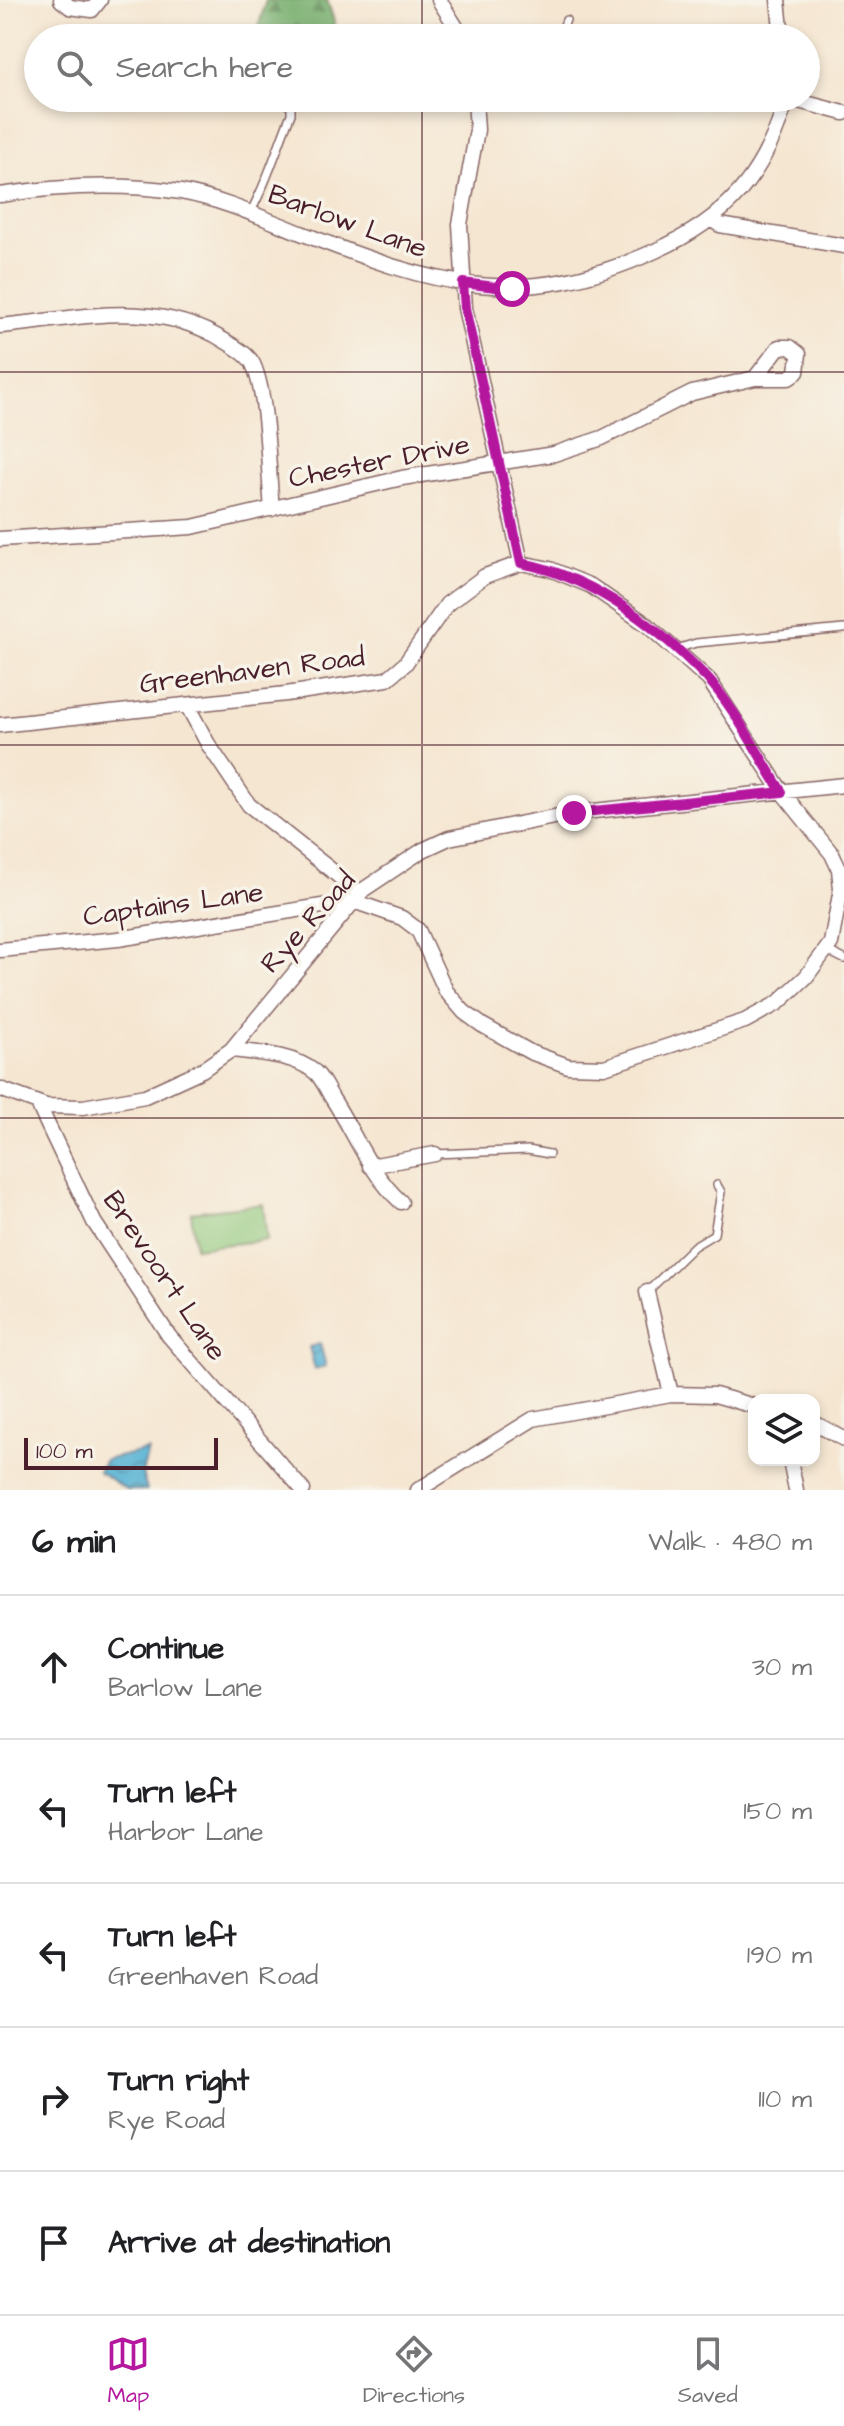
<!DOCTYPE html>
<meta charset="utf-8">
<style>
:root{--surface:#fff;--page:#f6f6f6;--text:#202124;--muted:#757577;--line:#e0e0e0;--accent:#b5179e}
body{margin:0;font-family:"Architects Daughter",sans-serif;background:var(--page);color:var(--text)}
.controls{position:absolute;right:24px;bottom:24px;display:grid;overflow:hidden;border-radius:16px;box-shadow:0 4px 12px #0003}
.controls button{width:72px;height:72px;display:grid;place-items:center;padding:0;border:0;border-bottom:2px solid var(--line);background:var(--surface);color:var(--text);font:40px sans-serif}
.scale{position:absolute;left:24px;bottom:20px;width:194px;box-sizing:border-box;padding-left:8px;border:4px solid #4a1f2b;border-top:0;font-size:22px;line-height:28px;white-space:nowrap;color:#4a1f2b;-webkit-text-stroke:6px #f7f3e8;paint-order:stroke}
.stop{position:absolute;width:24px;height:24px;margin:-18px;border:6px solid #b5179e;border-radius:50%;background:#fff}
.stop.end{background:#b5179e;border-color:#fff;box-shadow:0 2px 8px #0008}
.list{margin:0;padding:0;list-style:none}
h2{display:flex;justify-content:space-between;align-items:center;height:104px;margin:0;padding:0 32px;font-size:34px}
h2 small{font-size:26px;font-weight:400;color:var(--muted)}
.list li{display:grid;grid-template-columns:52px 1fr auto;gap:24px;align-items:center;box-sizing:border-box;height:144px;padding:0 32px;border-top:2px solid var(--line)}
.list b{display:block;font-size:30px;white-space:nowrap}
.list p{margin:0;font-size:26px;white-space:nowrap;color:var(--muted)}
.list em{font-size:26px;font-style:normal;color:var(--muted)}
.icon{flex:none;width:44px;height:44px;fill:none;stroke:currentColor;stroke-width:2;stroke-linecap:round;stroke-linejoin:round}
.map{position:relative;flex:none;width:844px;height:1490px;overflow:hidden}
.search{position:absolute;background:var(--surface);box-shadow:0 4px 12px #0003;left:24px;right:24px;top:24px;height:88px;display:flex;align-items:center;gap:20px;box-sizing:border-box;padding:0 28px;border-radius:44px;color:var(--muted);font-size:30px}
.sheet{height:824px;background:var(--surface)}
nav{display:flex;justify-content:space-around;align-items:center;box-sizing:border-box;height:112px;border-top:2px solid var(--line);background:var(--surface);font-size:22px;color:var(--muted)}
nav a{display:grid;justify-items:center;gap:4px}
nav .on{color:var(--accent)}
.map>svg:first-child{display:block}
</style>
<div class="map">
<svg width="844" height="1490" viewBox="0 0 844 1490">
<defs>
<pattern id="forest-firs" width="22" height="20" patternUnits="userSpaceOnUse" patternTransform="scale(2)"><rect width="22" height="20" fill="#73ac6a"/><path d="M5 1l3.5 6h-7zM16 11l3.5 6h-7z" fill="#608b57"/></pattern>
<pattern id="water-waves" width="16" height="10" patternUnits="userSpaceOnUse" patternTransform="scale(2)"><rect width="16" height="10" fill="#56b2d4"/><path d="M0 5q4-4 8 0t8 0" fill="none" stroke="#4990ac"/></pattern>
</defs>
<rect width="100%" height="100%" fill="#f7f3e8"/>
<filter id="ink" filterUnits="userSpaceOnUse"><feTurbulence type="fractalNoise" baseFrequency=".0125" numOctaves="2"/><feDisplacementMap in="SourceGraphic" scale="16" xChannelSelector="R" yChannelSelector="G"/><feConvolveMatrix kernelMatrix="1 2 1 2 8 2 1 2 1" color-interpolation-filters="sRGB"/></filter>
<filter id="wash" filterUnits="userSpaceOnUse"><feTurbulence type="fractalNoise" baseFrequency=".006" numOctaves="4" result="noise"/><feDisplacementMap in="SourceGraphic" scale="32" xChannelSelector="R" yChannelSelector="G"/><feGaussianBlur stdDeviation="1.8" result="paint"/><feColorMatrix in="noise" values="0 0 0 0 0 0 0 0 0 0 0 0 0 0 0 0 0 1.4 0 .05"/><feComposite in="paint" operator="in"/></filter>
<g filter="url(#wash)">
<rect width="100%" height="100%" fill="#f5e6d1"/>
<!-- forest -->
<path fill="url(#forest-firs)" stroke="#5e664a" stroke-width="2" d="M266 0H327L335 24 318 38H255Z"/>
<!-- park -->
<path fill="#8fc77a" stroke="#6c7352" stroke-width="2" d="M263 1204 267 1240 195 1248 191 1212Z"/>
<!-- water -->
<path fill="url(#water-waves)" stroke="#506880" stroke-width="2" d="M320 1344 326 1366 315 1369 309 1347Z
M148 1450 142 1474 147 1490H127L98 1471 105 1460Z"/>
</g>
<g filter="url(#ink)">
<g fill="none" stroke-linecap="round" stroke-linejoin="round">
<!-- lane casing -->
<g stroke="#866565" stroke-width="10">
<path id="lane" d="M559 38 566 20
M250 213C268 181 277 147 291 114V107L277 98
M676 649 696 643 844 629
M826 950 844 959
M435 1154 528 1150 549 1154
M647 1292 694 1246 714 1234 721 1192 717 1185"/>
</g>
<!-- street casing -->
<g stroke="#866565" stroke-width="17">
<path id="street" d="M61 0 70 7 92 10 100 0
M439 0 463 38
M778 0 782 38
M475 98 477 130 460 224 465 308 521 563
M787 98 844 113
M0 195C58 186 122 183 181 192 221 199 263 218 301 233 434 285 518 313 655 251 727 219 765 175 787 98
M712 220 720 225 844 246
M0 326C78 319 155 297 225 341 235 347 248 354 253 364 268 397 268 470 272 509
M0 539 192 527 402 478 554 454 602 438 692 393 755 378H789L797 372 799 354 790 347H779L755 378
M187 705 208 744 249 805 360 893
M0 725 286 694 387 679 405 664 447 604 485 576 521 563 550 569 591 586 646 624 709 680 782 792 832 854 839 869 841 889 831 943 806 977 778 1003 745 1021 604 1067 568 1066 530 1052 482 1025 464 1012 446 991 418 930 402 918 353 901 118 939 0 950
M231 1050C257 1053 293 1054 315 1072 322 1078 327 1090 332 1098 355 1133 369 1173 401 1202
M0 1089 46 1106 83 1107 145 1096 202 1070 231 1050 363 890 423 850 449 838 574 813 844 785
M38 1104 94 1222 169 1336 303 1490
M370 1166 435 1154
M647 1292 671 1394
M814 1423 844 1439
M790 1460 796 1490
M418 1490 533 1419 671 1394 715 1395 754 1406"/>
</g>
<!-- lane -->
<use href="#lane" stroke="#fff" stroke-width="7"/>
<!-- street -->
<use href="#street" stroke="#fff" stroke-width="14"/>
</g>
</g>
<g fill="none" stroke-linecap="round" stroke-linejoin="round" filter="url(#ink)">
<!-- route -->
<path stroke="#b5179e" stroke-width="10" d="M512 289 463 283 465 308 521 563C593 577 657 626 707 678 734 706 760 759 782 792L574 813"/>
</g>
<!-- grid -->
<path fill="none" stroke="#4a1f2b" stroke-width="2" stroke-opacity="0.55" d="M422 0V38M422 98V1490M0 372H844M0 745H844M0 1118H844"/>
<g text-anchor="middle" stroke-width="7" stroke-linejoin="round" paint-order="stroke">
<!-- street labels -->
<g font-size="28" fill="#4a1f2b" stroke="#f7f3e8">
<text transform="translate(348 220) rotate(20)" y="10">Barlow Lane</text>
<text transform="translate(379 460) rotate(-11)" y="10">Chester Drive</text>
<text transform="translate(252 669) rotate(-7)" y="10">Greenhaven Road</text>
<text transform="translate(173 903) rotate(-8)" y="10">Captains Lane</text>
<text transform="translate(307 921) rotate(-48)" y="10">Rye Road</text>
<text transform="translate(166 1275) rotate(56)" y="10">Brevoort Lane</text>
</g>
</g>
</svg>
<div class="controls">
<button><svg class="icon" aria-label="layers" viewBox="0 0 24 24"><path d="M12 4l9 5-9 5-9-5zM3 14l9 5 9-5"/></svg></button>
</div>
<div class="scale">100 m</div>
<div class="stop" style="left:512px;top:289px"></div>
<div class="stop end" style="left:574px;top:813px"></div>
<div class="search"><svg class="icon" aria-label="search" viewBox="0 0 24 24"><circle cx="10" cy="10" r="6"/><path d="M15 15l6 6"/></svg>Search here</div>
</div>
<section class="sheet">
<h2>6 min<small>Walk · 480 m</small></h2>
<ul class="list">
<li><svg class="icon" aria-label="ahead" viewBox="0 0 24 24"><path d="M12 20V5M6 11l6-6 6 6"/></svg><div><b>Continue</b><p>Barlow Lane</p></div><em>30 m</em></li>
<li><svg class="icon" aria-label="left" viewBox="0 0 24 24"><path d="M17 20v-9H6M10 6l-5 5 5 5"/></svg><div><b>Turn left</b><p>Harbor Lane</p></div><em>150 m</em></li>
<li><svg class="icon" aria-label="left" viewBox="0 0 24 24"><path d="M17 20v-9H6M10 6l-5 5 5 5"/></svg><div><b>Turn left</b><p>Greenhaven Road</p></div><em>190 m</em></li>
<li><svg class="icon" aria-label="right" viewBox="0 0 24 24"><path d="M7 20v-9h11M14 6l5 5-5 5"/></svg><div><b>Turn right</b><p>Rye Road</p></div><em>110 m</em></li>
<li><svg class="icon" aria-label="arrive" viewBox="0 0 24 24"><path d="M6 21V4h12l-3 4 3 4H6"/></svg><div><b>Arrive at destination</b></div></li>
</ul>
</section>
<nav>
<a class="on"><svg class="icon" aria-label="map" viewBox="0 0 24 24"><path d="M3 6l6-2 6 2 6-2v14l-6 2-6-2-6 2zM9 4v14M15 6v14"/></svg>Map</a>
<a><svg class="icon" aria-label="directions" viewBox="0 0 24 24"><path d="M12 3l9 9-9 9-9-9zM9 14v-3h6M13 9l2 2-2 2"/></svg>Directions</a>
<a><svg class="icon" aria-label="saved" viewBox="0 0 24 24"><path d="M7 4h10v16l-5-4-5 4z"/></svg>Saved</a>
</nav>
